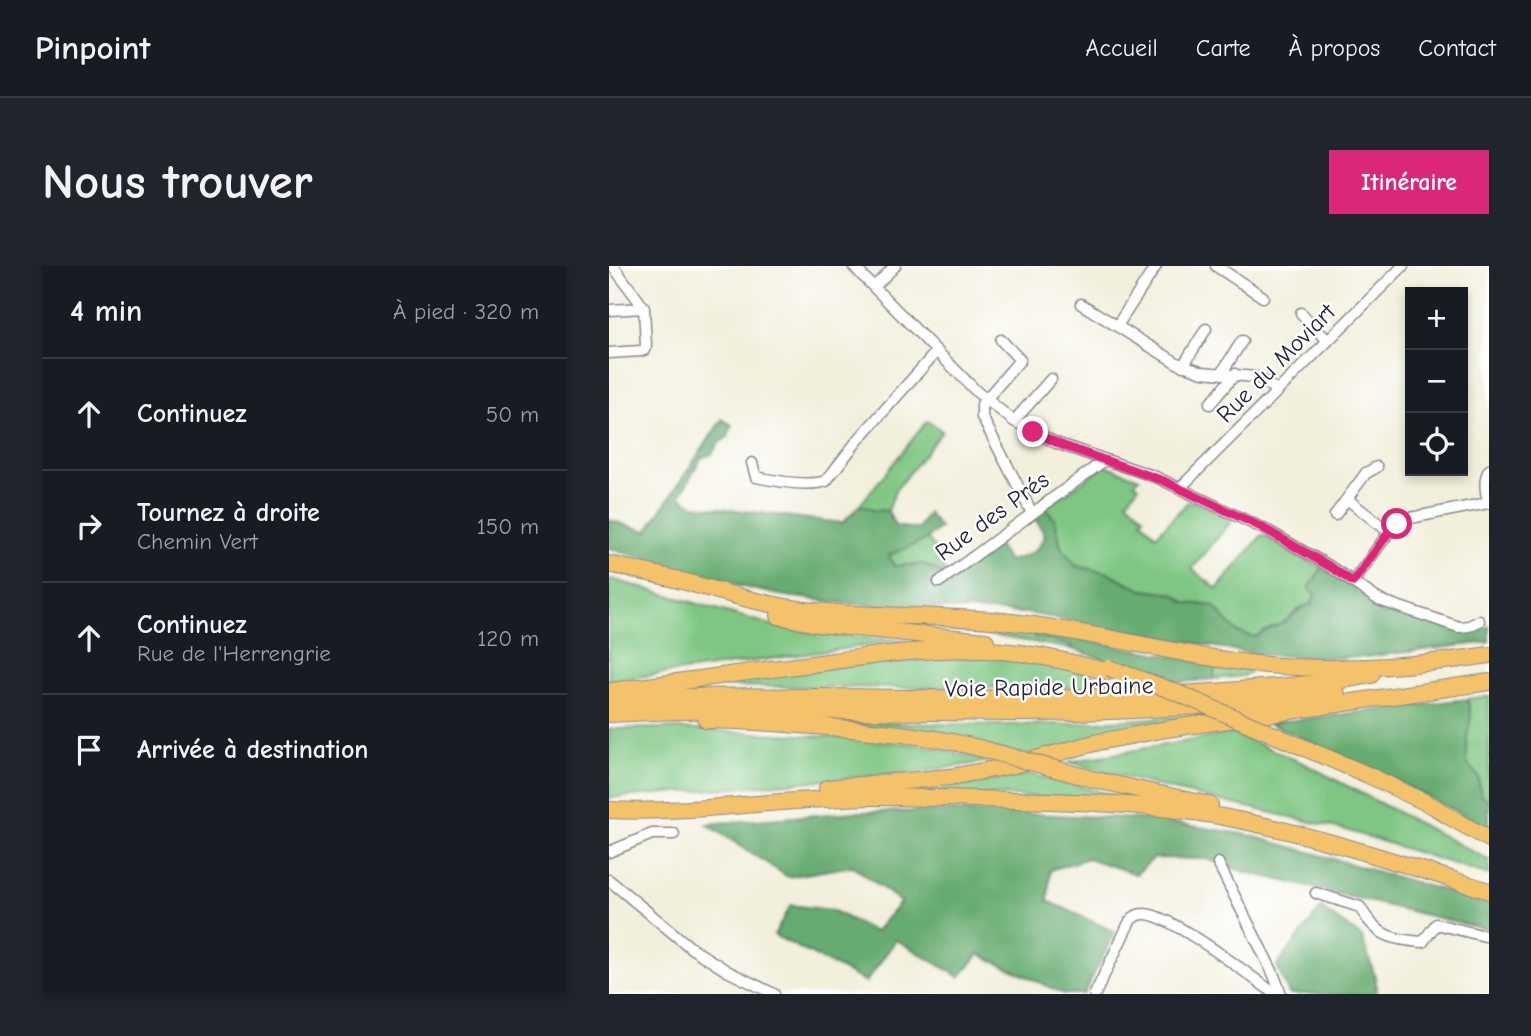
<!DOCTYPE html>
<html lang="fr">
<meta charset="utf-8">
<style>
:root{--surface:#171b24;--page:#20242c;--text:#f1f3f6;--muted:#9ea1a6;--line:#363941;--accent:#db2777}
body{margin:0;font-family:"Comic Neue",sans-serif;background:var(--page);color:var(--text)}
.controls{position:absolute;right:21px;top:21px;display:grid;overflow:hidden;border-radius:0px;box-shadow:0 4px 10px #0003}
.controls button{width:63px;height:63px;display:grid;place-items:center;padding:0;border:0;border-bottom:2px solid var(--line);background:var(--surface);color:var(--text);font:35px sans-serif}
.stop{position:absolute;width:21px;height:21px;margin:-16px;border:5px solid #db2777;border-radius:50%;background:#fff}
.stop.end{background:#db2777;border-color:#fff;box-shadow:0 2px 7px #0008}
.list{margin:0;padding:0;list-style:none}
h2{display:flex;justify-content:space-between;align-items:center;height:91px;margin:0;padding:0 28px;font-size:30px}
h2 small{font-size:23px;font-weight:400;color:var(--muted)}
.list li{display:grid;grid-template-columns:46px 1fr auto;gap:21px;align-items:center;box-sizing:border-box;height:112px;padding:0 28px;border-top:2px solid var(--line)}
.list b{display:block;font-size:26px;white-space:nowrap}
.list p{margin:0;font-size:23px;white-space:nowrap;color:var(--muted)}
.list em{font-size:23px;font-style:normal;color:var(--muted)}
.icon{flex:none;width:38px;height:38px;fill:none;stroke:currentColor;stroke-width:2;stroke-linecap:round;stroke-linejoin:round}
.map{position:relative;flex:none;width:880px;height:728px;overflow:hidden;border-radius:0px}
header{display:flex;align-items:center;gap:42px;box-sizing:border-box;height:98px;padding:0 35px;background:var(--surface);border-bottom:2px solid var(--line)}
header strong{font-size:33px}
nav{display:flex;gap:38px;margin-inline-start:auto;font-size:24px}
.intro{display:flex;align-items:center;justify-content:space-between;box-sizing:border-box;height:168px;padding:0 42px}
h1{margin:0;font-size:49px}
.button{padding:18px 32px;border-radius:0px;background:var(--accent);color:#fff;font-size:24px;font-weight:700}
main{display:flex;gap:42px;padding:0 42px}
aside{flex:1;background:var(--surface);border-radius:0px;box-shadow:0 4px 10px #0003}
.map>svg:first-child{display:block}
</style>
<header>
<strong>Pinpoint</strong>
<nav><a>Accueil</a><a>Carte</a><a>À propos</a><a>Contact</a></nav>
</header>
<div class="intro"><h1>Nous trouver</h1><a class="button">Itinéraire</a></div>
<main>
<aside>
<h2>4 min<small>À pied · 320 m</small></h2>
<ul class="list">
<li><svg class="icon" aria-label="ahead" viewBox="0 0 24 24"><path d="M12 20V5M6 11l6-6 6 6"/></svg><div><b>Continuez</b></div><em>50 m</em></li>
<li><svg class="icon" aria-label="right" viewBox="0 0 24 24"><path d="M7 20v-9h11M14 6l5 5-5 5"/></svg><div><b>Tournez à droite</b><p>Chemin Vert</p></div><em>150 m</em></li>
<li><svg class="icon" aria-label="ahead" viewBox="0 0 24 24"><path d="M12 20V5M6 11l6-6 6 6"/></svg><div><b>Continuez</b><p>Rue de l'Herrengrie</p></div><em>120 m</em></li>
<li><svg class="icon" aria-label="arrive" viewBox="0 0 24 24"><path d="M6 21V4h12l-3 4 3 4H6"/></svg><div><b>Arrivée à destination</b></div></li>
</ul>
</aside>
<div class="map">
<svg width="880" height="728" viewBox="0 0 880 728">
<rect width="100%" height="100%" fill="#fff"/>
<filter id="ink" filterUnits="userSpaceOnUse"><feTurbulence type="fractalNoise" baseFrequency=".0143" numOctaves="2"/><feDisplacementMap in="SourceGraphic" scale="14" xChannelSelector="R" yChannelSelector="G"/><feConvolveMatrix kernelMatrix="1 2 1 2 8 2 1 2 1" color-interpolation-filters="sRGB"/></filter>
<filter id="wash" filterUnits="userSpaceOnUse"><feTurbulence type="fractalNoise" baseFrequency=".00686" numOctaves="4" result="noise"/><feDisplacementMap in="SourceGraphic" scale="28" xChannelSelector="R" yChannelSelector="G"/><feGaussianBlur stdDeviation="1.57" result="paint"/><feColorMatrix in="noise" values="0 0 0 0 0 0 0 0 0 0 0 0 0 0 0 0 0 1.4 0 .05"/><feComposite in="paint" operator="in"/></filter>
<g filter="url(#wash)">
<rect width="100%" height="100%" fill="#f2efdc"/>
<!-- green -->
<path fill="#7ec682" stroke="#50745e" stroke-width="2" d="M318 155 333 165 286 225 279 245 263 244 251 239Z
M496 199 530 212 526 217 530 220 518 235 535 251 532 254 547 270 579 236 585 235 624 253 583 303 608 323 653 269 713 302 700 322 706 328 703 338C685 341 687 351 673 357 664 362 655 365 645 371L628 366 603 340 577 337 565 328 533 324 500 307 467 300 452 281 446 254 437 242Z
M319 272 329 287 327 290 335 303 334 308 314 298 284 300 280 289 314 275Z
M2 313 173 362 223 369 299 374 0 415V316Z
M282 356 355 359 426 365V371L458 378 467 384C406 372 345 363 283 359Z
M343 391C370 392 399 391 426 396 459 401 491 411 523 420 384 423 246 422 107 420L106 417 216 402Z
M606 398 642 403V406L634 410 605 413Z
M880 430V533L872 531 869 510 858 498V471L862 450 858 433Z
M592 449 597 451 419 489 231 456 386 459 458 458Z
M52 462 224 471 313 479 382 495 311 506 0 532V463Z
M624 467 696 498 880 594V609L737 564 565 524 459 496Z
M420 508 526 534 310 527Z"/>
<!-- forest -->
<path fill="#66ab70" stroke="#446656" stroke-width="2" d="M113 153 123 159 119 171 110 177 103 188 92 192 71 230 84 239 233 257 251 239 264 244 279 245 286 260 309 263 319 247 331 262 314 275 280 289 285 300 314 298 342 312 388 278 400 295C420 289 428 288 436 269L425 251 437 242 446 254 452 281 467 300 500 307 533 324 565 328 577 337 604 340 628 366 646 371C655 365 664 362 673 357 687 351 685 341 703 338L706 328 700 322 713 302 771 339 770 347 777 349 780 342C810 351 850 375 880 360V376L757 391 709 392 646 388 418 347 240 338 171 329 112 316 0 282V254L38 265Z
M426 365 606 398 605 413 564 417 535 406 467 384 458 378 425 371Z
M858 433 862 450 858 471V497L869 510 872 530 880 533V563L780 511 659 457Z
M353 545 539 553 640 569 875 636 880 639V664L633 605 597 593 545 592 527 608 479 592 441 604 439 635 506 666 475 728H455L370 688 351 711 287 674 257 716 165 669 182 639 223 644 266 666 292 636 244 600 179 611 98 558 246 546Z
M712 642 753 671 767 714V728H680L668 700Z"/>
</g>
<g filter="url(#ink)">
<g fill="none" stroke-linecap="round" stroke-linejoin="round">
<!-- minor casing -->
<g stroke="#8a888c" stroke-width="13">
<path id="minor" d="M244 0 368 126 405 155 447 177 547 211 659 265 720 300 770 334 850 361 860 360 870 355
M607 0 654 31
M265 21 286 0
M472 38 568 97 594 106 646 111 656 115 668 126
M0 44 35 42
M692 47 719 75
M508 60 547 0
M392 74 411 94 373 138V151L423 247
M0 87 32 85 35 84 37 80 35 42 4 0
M574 100 597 63
M612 108 633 75
M601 138 626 108
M405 155 442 113
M143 197 147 211C166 215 199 221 217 215L249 174 328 85
M570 223 794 0
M738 233 780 266 788 258 801 252 879 237C877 226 874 215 880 204
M726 249 757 207 768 201
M330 316 496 194
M744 316 780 266
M0 586 43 568H65
M609 597 664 707 672 728
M0 614 82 682 118 705 165 728
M707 627 751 641C767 670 783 674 814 676L827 658 880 671
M486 728 521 655C525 650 529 648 535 648 560 647 643 711 666 728"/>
</g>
<!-- highway casing -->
<g stroke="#8a888c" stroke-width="18">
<path id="highway" d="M0 298C26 304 52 309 77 316 120 328 162 341 206 345 271 352 337 348 402 356 488 366 572 391 658 399 732 406 807 400 880 389
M170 350 208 358 377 375
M2 425C69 416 136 406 203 398 261 390 320 381 378 384 420 386 459 395 499 406
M0 434C101 428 201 431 302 432 411 433 521 433 630 424 674 420 718 418 762 409
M0 448C138 440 277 447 415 447 519 446 624 439 728 428
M97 454C145 455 194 459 242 463 285 467 328 471 370 482
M677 474 759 509 826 541 839 550 880 573
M487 514 601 539
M218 522 341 511 401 500 489 476 558 463 880 416
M0 544C88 548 176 532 265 531 313 531 360 533 408 534 475 536 543 538 609 550 701 567 791 597 880 625"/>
</g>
<!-- minor -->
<use href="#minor" stroke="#fff" stroke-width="10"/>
<!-- highway -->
<use href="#highway" stroke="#f3c26a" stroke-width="16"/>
<!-- highway-bridge casing -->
<g stroke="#8a888c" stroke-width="18" stroke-linecap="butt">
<path id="highway-bridge" d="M500 402 564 425 677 474
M370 482 487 514"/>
</g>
<!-- highway-bridge -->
<use href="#highway-bridge" stroke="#f3c26a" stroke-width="16"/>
</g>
</g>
<g fill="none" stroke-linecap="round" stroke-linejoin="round" filter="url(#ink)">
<!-- route -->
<path stroke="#db2777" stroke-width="9" d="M424 166 455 180 555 215 652 261 720 300 744 316 780 266 788 258"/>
</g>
<g text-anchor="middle" stroke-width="5" stroke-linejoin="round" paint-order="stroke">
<!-- street labels -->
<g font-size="24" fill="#22223b" stroke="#fff">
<text transform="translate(667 97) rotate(-45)" y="8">Rue du Moviart</text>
<text transform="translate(383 250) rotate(-36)" y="8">Rue des Prés</text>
<text transform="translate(440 421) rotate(-1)" y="8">Voie Rapide Urbaine</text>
</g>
</g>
</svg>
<div class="controls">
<button>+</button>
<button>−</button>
<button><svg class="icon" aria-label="locate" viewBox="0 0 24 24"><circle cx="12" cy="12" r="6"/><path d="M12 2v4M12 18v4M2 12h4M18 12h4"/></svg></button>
</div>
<div class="stop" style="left:788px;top:258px"></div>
<div class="stop end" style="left:424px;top:166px"></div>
</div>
</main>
